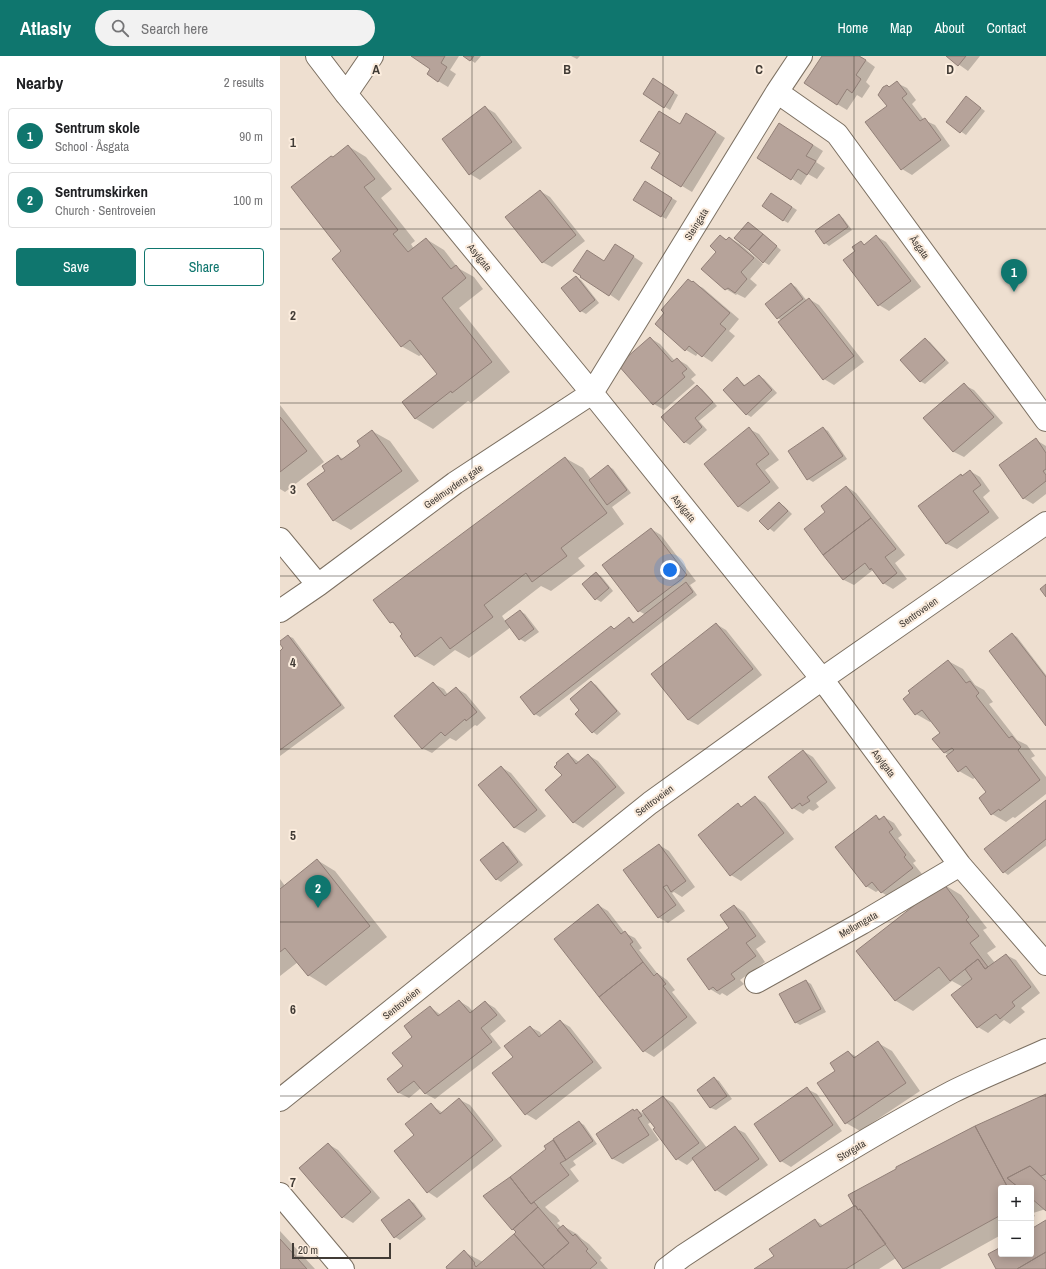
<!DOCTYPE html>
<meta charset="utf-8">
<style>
:root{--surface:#fff;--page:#f2f2f2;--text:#202124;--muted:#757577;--line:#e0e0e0;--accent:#0f766e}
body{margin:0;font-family:"Archivo Narrow",sans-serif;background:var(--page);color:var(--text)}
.controls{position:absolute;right:12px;bottom:12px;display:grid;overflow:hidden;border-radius:4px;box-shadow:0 2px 10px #0003}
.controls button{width:36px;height:36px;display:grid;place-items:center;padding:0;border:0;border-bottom:1px solid var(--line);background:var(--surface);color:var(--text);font:20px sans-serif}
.scale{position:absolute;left:12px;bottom:10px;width:99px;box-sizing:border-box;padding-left:4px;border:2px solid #413b35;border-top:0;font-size:11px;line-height:14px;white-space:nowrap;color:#413b35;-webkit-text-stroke:3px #fbecdd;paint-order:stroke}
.you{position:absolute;left:390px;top:514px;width:14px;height:14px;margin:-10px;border:3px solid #fff;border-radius:50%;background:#1a73e8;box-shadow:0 0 0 6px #1a73e833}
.badge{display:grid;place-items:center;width:26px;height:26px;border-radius:50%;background:var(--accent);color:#fff;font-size:13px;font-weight:700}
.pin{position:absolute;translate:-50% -33px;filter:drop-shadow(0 1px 2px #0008)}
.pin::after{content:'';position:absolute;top:21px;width:14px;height:12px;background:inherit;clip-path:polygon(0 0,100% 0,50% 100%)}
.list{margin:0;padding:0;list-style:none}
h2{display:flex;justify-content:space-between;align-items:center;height:52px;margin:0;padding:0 16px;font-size:17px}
h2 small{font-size:13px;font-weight:400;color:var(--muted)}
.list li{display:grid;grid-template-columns:26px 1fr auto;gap:12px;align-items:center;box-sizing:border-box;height:56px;margin:0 8px 8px;padding:0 8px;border:1px solid var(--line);border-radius:4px}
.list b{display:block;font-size:15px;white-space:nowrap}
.list p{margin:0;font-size:13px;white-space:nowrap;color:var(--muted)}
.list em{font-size:13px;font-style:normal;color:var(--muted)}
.actions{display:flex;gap:8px;padding:12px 16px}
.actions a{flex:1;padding:9px 0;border:1px solid var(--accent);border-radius:4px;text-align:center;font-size:14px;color:var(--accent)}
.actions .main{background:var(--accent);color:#fff}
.icon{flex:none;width:22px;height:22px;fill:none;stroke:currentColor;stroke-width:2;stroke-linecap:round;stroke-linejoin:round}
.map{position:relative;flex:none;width:766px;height:1213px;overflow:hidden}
header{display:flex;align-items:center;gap:24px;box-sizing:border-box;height:56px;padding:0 20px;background:var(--accent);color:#fff}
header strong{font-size:19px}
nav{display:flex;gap:22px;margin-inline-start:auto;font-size:14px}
.search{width:280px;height:36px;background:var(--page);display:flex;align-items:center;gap:10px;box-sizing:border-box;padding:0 14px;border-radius:22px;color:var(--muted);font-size:15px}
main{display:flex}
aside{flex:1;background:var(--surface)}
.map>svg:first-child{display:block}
</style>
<header>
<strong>Atlasly</strong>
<div class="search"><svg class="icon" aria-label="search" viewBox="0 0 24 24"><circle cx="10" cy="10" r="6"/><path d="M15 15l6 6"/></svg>Search here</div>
<nav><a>Home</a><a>Map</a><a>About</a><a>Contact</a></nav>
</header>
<main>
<aside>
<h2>Nearby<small>2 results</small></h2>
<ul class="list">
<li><span class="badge">1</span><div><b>Sentrum skole</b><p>School · Åsgata</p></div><em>90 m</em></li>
<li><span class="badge">2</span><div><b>Sentrumskirken</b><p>Church · Sentroveien</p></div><em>100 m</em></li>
</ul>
<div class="actions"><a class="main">Save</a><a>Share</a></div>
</aside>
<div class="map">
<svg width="766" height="1213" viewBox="0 0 766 1213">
<rect width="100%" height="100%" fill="#eedfd0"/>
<!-- shadow -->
<path fill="#0003" d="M133 0H179L170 14 176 18 168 31 158 25 152 12Z
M185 0H201L195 7Z
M291 0H300L297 3Z
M543 0H580L595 11 586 26 590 30 582 42 577 39 567 54 557 48Z
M667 0H700L688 15Z
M373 24 398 39 390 54 364 38Z
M617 27 627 32 636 44 632 48 644 64 655 69 670 90 632 119 622 113 608 50 610 32Z
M687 42 705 55 686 79 667 66Z
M205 51 215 57 242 92 200 124 190 118 163 83Z
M417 64 445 82 412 136 372 112 400 69Z
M510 74 543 95 536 106 545 112 537 123 528 118 521 129 512 123Z
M68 90 86 101 112 133 101 142 135 185 131 188 134 193 146 183 164 194 178 212 194 221 203 233 179 252 230 316 191 347 188 345 153 373 136 363 123 347 159 318 143 298 139 300 121 290 63 195 53 102Z
M365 127 397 145 386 163 355 144Z
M260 135 270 141 305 185 272 211 262 206Z
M496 141 517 154 508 167 503 164Z
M559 159 563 162 572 174 549 190 545 187Z
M468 167 501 194 489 209 484 206Z
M440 180 448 184 450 182 460 188 483 208 470 223 477 229 465 242 457 238 456 239 446 233 438 196Z
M596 180 606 186 641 231 609 255 599 249 576 195 581 186 585 189Z
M345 195 363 207 339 245 302 219Z
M296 221 301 224 319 247 306 258 301 255 283 232Z
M408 224 423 232 459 263 449 275 455 280 432 306 418 297 416 300 406 294Z
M511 228 516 231 527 245 529 243 539 249 584 306 554 329 544 323 502 265 498 262Z
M370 282 380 288 395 305 397 303 407 309 416 319 411 323 415 327 384 354 374 348Z
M645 283 650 286 669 307 645 328 640 325Z
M479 320 484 323 497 337 471 361 466 358 457 322 466 330Z
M684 329 694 334 723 367 684 401 674 396 645 363Z
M417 330 422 333 437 350 419 365 427 374 410 389 405 386Z
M0 349 44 406 5 436 0 433Z
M543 372 548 375 567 403 533 426 528 423Z
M469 373 479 378 499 404 485 414 499 432 468 456 458 450Z
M92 375 110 385 139 425 71 474 53 464 47 415 58 400 64 403 81 390Z
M756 384 766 390V438L753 448 743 442Z
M285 402 303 412 311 423 328 410 333 413 351 437 332 451 344 468 298 502 305 510 271 535 261 530 222 560 226 566 240 555 245 558 259 576 245 586 240 583 231 571 189 602 175 594 154 610 136 600 124 578 116 569 111 566Z
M690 415 700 421 710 435 703 441 719 462 677 493 667 488 639 450 681 419 684 420Z
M567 431 576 437 625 499 615 507 627 523 613 533 603 527 593 514 574 529 564 524 525 473 547 456Z
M499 447 504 450 512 458 494 476 480 465Z
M371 473 381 479 416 525 410 529 417 539 260 661 255 658 242 641 331 571 335 573 350 562 355 567 366 559 359 555Z
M316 518 321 520 333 535 321 546 316 543Z
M436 568 446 574 482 619 418 669 408 664Z
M732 578 737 581 766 619V669Z
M8 580 13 582 65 652 0 700V596L5 592 0 586Z
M668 605 683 613 695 629 704 634 713 646 709 648 737 684 747 689 755 700 751 702 766 721V738L735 762 733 761 726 766 712 758 707 737 696 721 693 723 679 715 669 699 665 697 654 683 662 677 652 665 650 666 636 658Z
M311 626 316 629 341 658 317 679 313 676 301 654Z
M154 628 164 633 168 639 176 632 186 638 206 662 197 670 195 669 176 685 170 682 152 697 142 692Z
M523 695 533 701 556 732 536 747 539 751 533 755 529 753 523 758 513 752Z
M288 698 299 706 308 699 318 705 345 737 303 772 293 766 283 720Z
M221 711 231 717 266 760 245 777 235 772 199 729Z
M475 741 485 747 514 783 461 825 451 819 458 749 463 751Z
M766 745V790L728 819 724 816Z
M596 760 601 763 604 761 614 767 622 779 618 782 636 805 633 807 642 818 611 842 601 836 599 834 596 836 586 830Z
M223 788 228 790 243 809 221 826 216 823Z
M379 789 389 795 415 831 402 841 394 836 392 837 405 855 388 867 378 861Z
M37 804 55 815 107 881 46 930 28 919 18 906 0 920V823L5 830Z
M663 828 681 839 707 872 703 874 716 891 707 897 715 907 726 899 736 904 760 937 741 952 745 956 730 968 724 964 708 977 698 971 683 931 672 925 633 955 616 945 577 895Z
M318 849 328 855 345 877 355 882 362 892 359 894 377 917 387 924 395 934 392 936 417 967 374 1001 364 995 275 883Z
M455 850 464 856 486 886 476 893 485 906 460 924 464 928 447 940 442 937 440 939 430 933 451 873Z
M526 925 531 928 546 956 520 969 515 966Z
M179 945 189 951 193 956 205 946 215 952 226 965 210 978 221 992 155 1043 146 1038 141 1032 129 1042 119 1037 108 1023 124 1011 134 981 150 951 161 959Z
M280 965 290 971 322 1012 256 1064 246 1058 234 1001 250 971 260 976 262 980Z
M598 987 612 995 640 1035 580 1075 566 1067 556 1015 568 996 577 1001Z
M434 1022 439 1025 452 1043 436 1054 431 1052 418 1034Z
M527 1033 537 1038 562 1075 511 1111 501 1105Z
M766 1039V1153L753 1157 755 1160 751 1162V1132H721V1179L660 1213H624L616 1202 599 1213H476L495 1201 535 1164 544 1170Z
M383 1041 393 1047 427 1092 455 1072 465 1077 488 1109 446 1140 436 1134 414 1103 407 1109 397 1103 371 1066 368 1068 379 1084 343 1108 333 1103 317 1078 357 1054 366 1059Z
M180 1044 190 1049 222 1090 157 1142 148 1136 135 1079 151 1049 163 1057Z
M299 1066 304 1069 317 1088 293 1105 296 1109 290 1113 299 1125 265 1151 270 1156 276 1160 280 1165 277 1167 281 1171 283 1170 297 1178 302 1183 309 1188 322 1202 320 1204 328 1213H169L184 1196 203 1206 237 1176 268 1093 265 1090Z
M48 1088 58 1094 100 1142 73 1167 63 1161Z
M129 1144 134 1147 146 1163 120 1184 115 1181Z
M0 1175 35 1213H0Z"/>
<!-- building -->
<path fill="#b6a39a" stroke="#928078" d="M131 0H165L161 7 167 11 158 26 147 18 150 13Z
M183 0H194L190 5Z
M542 0H579L586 4 576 19 581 23 572 37 567 33 557 49 524 27Z
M666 0H686L678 10Z
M373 22 394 36 384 52 363 38Z
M617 25 627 38 622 42 640 65 645 62 661 84 621 114 585 66 607 50 598 39 603 31 607 29 609 31Z
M686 40 701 52 680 77 666 66Z
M205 50 232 86 189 119 162 83Z
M379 55 400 68 406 57 436 76 401 131 371 112 380 97 360 85Z
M499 67 533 89 526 100 536 105 527 119 518 113 511 124 477 102Z
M68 89 95 123 84 131 118 174 113 178 128 196 146 182 171 213 176 209 186 222 162 242 212 306 172 337 171 335 135 363 122 346 157 318 130 284 121 291 52 203 61 195 11 131 51 100 53 101Z
M365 125 392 142 381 161 353 144Z
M260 134 296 179 262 207 225 161Z
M491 137 512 151 503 165 482 150Z
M559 158 568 171 544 188 535 175Z
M468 166 483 178 469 194 454 182Z
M483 178 497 190 483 207 469 194Z
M440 179 446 184 449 181 474 202 461 216 467 223 455 237 448 232 445 234 421 213 436 196 430 190Z
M596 179 631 225 598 250 563 204 575 195 572 191 581 185 584 189Z
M335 188 354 200 329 240 300 221 301 220 293 215 307 194 324 205Z
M296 220 315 244 300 256 281 232Z
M408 223 412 226 413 225 450 257 440 268 446 273 422 301 409 290 405 295 375 268 384 257 381 254Z
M511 227 523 243 497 263 485 248Z
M529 242 574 300 543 324 498 266Z
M370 281 392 306 397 302 407 313 402 317 405 321 373 349 338 309Z
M645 282 665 304 640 326 620 304Z
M479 319 492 334 466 359 443 334 457 321 464 330Z
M684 327 714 361 673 396 643 362Z
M417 329 433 346 415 362 422 371 404 387 381 361Z
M0 361 27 395 0 416Z
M469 371 489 398 476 408 490 426 458 451 424 408Z
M543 371 563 400 527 424 508 395Z
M92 374 122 415 53 465 27 428 45 415 42 410 58 399 61 404 80 390 77 385Z
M756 382 766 397V413L763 415 766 419V425L743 443 719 409Z
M285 401 327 457 281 492 287 500 252 526 246 517 204 549 213 561 170 593 161 581 135 601 120 580 122 578 113 566 110 567 93 544Z
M328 409 347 434 327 449 309 424Z
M690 414 701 429 693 435 709 456 666 488 638 450 681 418 682 420Z
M566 430 591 462 543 499 524 473 545 456 541 450Z
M499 446 508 455 488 474 479 465Z
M591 462 616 493 605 501 617 517 603 528 591 512 590 514 585 507 563 524 543 499Z
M371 472 407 519 358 556 322 509Z
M316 516 329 532 315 544 302 528Z
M406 526 413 536 254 659 240 641 331 570 334 573 349 561 353 567Z
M766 528V541L760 533Z
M240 554 254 573 239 584 225 565Z
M436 567 473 613 408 664 371 618Z
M732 577 766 621V670L709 595Z
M8 579 61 649 0 694V595L3 592 0 588V585Z
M668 604 686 627 690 625 699 637 696 640 729 682 732 680 741 691 738 694 760 724 720 755 719 753 711 759 699 742 706 736 686 710 678 716 666 700 674 694 672 692 664 697 652 683 660 677 642 654 635 659 623 643 630 637 628 635Z
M311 625 337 655 312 677 295 658 299 654 290 643Z
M153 626 165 640 176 631 197 656 186 665 185 663 165 680 161 676 142 693 114 660Z
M523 694 547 726 527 741 530 745 522 750 520 747 512 753 488 721Z
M288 697 296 708 308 698 336 731 293 767 265 734 282 719 274 711 277 708 276 707Z
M221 710 257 754 234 772 198 729Z
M475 740 504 777 450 820 418 779 458 747 461 751Z
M766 744V783L723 817 704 793Z
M596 759 599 764 604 760 613 773 609 776 626 799 624 801 633 812 601 837 592 826 586 831 555 791Z
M223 786 238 806 216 824 200 804Z
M379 788 406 825 391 836 387 829 383 831 396 849 378 862 343 814Z
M37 803 90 870 28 920 5 892 0 896V833Z
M663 827 689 861 686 864 699 880 690 887 708 911 705 913 698 903 670 925 659 911 615 945 576 895Z
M318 848 341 878 345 875 353 886 350 888 363 906 319 941 274 883Z
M454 849 476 880 466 887 476 900 451 918 455 923 437 935 433 931 429 934 407 903 449 872 440 859Z
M726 898 751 931 732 946 735 950 720 963 716 958 697 972 671 939 692 923 685 913 698 903 705 913Z
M363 906 374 920 377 917 386 928 383 930 407 961 363 996 319 941Z
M526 924 541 953 515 967 499 938Z
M179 944 190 957 205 945 217 959 201 972 212 986 145 1038 134 1025 118 1037 107 1023 123 1010 112 997 132 981 124 970 150 950 158 960Z
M280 964 313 1006 245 1059 212 1017 233 1001 224 990 250 970 259 981Z
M598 985 626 1027 565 1068 537 1027 555 1015 550 1007 568 995 574 1002Z
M434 1021 447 1040 430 1052 417 1034Z
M527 1031 553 1069 500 1106 474 1068Z
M766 1038V1118L761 1120 750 1110 727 1122 739 1132H728L695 1070Z
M383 1040 419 1087 396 1104 373 1073 375 1072 362 1055Z
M179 1042 213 1084 147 1137 114 1095 134 1079 125 1068 151 1047 160 1058Z
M353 1053 354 1055 357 1053 362 1060 358 1062 369 1079 332 1103 316 1078Z
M299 1065 313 1085 286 1104 273 1083Z
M455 1070 479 1103 435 1135 412 1102Z
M695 1070 728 1132H721V1159L623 1213 580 1153 578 1154 576 1150H574L568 1139 616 1113V1111Z
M273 1084 286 1104 280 1107 289 1119 251 1148 230 1121 266 1093 264 1090Z
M48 1087 91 1136 62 1162 19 1112Z
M750 1110 766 1125V1155L751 1142V1132H739L727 1122Z
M230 1121 251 1148 254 1146 258 1151 232 1174 203 1140Z
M129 1143 142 1160 114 1182 101 1164Z
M574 1150H576L578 1154 580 1153 606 1188 566 1213H474L494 1200 489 1193 535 1163 540 1171Z
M258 1151 289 1187 262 1210 234 1178 236 1176 233 1173Z
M766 1164V1196L737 1213H716L708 1198 721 1191V1198H751V1173Z
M283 1169 293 1180 295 1178 308 1193 306 1195 317 1207 310 1213H265L262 1210 289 1187 277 1174Z
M234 1178 265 1213H167L166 1211 184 1194 195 1207 194 1208 196 1211Z
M0 1183 27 1213H0Z
M766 1196V1213H737Z"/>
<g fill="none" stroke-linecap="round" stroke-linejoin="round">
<!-- minor casing -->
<g stroke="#7c7062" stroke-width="24">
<path id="minor" d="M37 0 66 38 312 337 542 623 680 809 766 908
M497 36 557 78 766 364
M66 38 92 0
M0 483 38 529
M0 555 38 529 175 427 312 337 497 36 521 0
M476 926 582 867 680 809
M0 1044 370 747 542 623 766 467
M0 1138 63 1213"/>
</g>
<!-- secondary casing -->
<g stroke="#7c7062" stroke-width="24">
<path id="secondary" d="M386 1213 403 1200C491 1142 579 1085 672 1036 702 1021 735 1008 766 994"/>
</g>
<!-- minor -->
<use href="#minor" stroke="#fff" stroke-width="22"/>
<!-- secondary -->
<use href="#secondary" stroke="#fff" stroke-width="22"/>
</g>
<!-- grid -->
<path fill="none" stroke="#413b35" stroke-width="1" stroke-opacity="0.55" d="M192 0V1213M383 0V1213M574 0V1213M0 173H766M0 347H766M0 520H766M0 693H766M0 866H766M0 1040H766"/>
<g text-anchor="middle" stroke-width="4" stroke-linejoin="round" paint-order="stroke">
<!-- street labels -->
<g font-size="10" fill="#413b35" stroke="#fbecdd">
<text transform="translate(416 168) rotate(-58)" y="4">Steingata</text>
<text transform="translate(640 191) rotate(54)" y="4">Åsgata</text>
<text transform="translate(200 201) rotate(51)" y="4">Asylgata</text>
<text transform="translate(173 430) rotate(-35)" y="4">Geelmuydens gate</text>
<text transform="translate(404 452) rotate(51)" y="4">Asylgata</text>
<text transform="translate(638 556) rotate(-35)" y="4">Sentroveien</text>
<text transform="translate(604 707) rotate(53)" y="4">Asylgata</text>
<text transform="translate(374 744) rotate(-37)" y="4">Sentroveien</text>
<text transform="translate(578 868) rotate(-30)" y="4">Mellomgata</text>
<text transform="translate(121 947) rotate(-39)" y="4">Sentroveien</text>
<text transform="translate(571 1094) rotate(-31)" y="4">Storgata</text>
</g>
</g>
<g font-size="13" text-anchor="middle" font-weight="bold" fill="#413b35" stroke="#fbecdd" stroke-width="4" stroke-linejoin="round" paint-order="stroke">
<text x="96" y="18">A</text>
<text x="287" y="18">B</text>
<text x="479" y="18">C</text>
<text x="670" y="18">D</text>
<text x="13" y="91">1</text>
<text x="13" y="264">2</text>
<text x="13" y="438">3</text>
<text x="13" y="611">4</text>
<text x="13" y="784">5</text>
<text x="13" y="958">6</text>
<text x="13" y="1131">7</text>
</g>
</svg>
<div class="controls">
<button>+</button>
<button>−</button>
</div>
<div class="scale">20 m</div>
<div class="you"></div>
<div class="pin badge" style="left:734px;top:236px">1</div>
<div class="pin badge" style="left:38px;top:852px">2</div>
</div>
</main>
